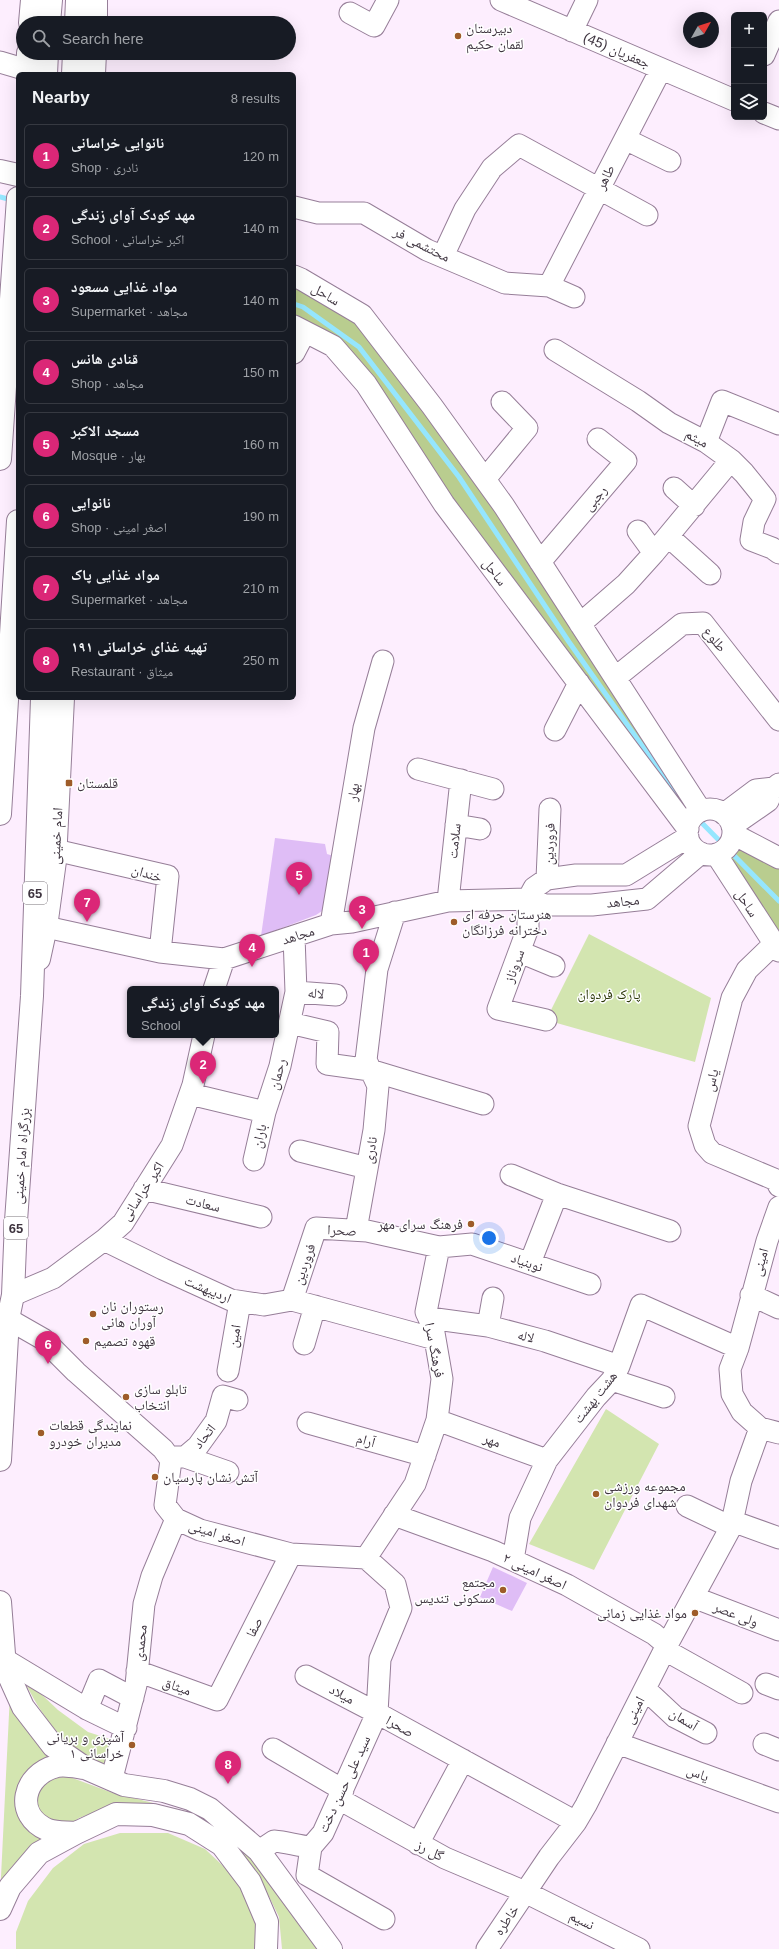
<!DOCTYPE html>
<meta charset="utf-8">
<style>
:root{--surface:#171b24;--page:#242831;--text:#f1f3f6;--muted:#9ea1a6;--line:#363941;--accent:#db2777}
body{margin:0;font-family:Helvetica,"Noto Naskh Arabic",sans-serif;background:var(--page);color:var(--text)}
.controls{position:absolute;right:12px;top:12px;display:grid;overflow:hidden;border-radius:6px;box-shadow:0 4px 16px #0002}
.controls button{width:36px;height:36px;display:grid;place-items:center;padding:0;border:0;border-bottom:1px solid var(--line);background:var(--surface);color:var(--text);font:20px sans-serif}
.compass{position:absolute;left:683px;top:12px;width:36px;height:36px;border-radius:50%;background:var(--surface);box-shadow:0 4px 16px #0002;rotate:51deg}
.you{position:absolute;left:489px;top:1238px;width:14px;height:14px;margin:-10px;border:3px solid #fff;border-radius:50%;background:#1a73e8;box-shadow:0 0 0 6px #1a73e833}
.badge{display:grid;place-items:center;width:26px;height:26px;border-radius:50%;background:var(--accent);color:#fff;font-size:13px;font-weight:700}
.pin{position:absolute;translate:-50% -33px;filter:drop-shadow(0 1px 2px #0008)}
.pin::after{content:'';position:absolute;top:21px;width:14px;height:12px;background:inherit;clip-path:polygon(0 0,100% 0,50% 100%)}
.popup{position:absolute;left:127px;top:986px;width:152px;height:52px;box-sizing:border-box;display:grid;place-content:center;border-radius:6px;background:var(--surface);filter:drop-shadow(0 1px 3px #0005);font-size:13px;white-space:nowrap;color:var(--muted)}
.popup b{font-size:15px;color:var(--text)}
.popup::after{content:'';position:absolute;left:50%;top:100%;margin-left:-8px;border:8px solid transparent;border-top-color:var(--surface)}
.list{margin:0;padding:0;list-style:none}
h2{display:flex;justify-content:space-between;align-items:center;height:52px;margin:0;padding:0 16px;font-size:17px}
h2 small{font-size:13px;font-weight:400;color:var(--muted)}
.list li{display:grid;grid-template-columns:26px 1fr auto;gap:12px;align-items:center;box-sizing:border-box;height:64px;margin:0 8px 8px;padding:0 8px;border:1px solid var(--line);border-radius:6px}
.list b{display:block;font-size:15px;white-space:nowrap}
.list p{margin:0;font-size:13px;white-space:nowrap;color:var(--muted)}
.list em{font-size:13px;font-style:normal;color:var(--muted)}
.icon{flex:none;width:22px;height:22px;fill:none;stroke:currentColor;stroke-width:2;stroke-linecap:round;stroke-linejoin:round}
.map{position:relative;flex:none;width:779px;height:1949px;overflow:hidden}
.search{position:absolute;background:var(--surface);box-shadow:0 4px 16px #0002;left:16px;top:16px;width:280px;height:44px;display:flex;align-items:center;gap:10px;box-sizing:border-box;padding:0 14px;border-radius:22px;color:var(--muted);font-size:15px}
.panel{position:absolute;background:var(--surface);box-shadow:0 4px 16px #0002;left:16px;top:72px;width:280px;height:628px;border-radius:6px}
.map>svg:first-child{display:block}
</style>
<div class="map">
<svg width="779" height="1949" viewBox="0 0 779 1949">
<rect width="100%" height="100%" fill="#fdeefe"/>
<!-- green -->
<path fill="#d3e5b0" d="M589 934 711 998 695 1062 546 1020Z
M606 1409 659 1444 594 1570 529 1544Z
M22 1676 58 1710 88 1732 113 1740 109 1771C67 1752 41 1717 22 1676Z
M10 1694 53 1758 22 1783 52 1840 0 1897Z
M67 1776 113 1793 194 1813 237 1837 323 1949H282L279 1917 261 1880 225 1838 98 1811 79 1818 70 1825 44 1820 34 1799C43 1781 48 1780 67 1776Z
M120 1833H168L205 1849 235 1877 255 1913 258 1949H16V1932L28 1901 53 1868 84 1844Z"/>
<!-- forest -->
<path fill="#b9cd8f" d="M294 284 357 321 471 473 688 806 684 815 433 474 294 317Z
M739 849 779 868V935L725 857Z"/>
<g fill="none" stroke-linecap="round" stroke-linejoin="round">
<!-- stream -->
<path stroke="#95e6fe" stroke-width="5" d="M0 197 8 199
M294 304 303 307 359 347 459 477 569 642 681 801 689 810
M696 817 779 901"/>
</g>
<!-- building -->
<path fill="#dfbdf6" d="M275 838 325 844 327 854 340 858 328 907 316 915 261 936Z
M493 1567 527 1583 512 1611 480 1597Z"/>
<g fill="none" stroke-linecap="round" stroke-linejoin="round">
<!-- minor casing -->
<g stroke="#967e98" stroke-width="23">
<path id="minor" d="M501 0 734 100
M350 13 374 26 388 0
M572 31 587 0
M764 55 779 21
M0 62 27 70
M764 113 779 119
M625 139 670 161
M294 207 318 213H364L427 250 505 283 549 286 574 297
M443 256 465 209 492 168 519 145 647 215
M294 276 301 279 362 315 432 406 504 506 701 811
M549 286 661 69
M294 326 333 346 366 384 444 504 688 829
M555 350 638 401 669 423 706 442 731 460 744 473 765 499 754 522 751 540 772 548 779 553
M294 353 305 332
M706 442 722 401 779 424
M485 479 527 428 502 402
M674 488 694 506
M638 531 654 553
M669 537 710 574
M540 562 626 461 598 439
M580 624 626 584 654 553 731 460
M615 678 682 624 703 623 779 720
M555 730 579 683
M418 769 493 789
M687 832a23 23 0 1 1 46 0a23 23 0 1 1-46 0Z
M724 814 756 790 774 788
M456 825 480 829
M732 826 768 801 774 788 779 784
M733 834 779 858
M55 850 168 876 160 952
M716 854 779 951
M547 879 550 809
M448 901 461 780
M331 924 364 728 383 661
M46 927 160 952 224 959 331 924 352 922 448 901 528 899 545 905H592L647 899 701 853
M774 944 747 970 732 998 699 1126 705 1145 712 1153 776 1180 779 1186
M520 952 554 966
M214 989 224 959
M296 992 336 995
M546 1020 498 1009 528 928V899L534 888 547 879 576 875H626L688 837
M290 1023 328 1032 327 1064 370 1070 483 1104
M190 1094 265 1112
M300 1151 367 1168
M254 1160 265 1112 280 1066 296 992 294 936
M511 1175 557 1194 670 1231
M144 1189 261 1217
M356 1230 374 1130 378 1086 366 1060 377 969 395 912
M104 1240 163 1269 231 1300 264 1305 292 1300 435 1339
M530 1263 557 1194
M13 1295 53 1278 104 1240 123 1223 172 1145 193 1085 204 1035
M751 1295 779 1308
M292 1300 316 1228 367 1231 439 1247 472 1244 590 1284
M429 1318 488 1326 545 1341 619 1366
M8 1319 43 1339 76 1372 163 1449 171 1460 165 1505 176 1519 200 1530 291 1554 366 1558 415 1484 437 1420 442 1379 433 1327 426 1312 439 1247
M488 1326 493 1298
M304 1344 315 1306
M228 1371 240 1302
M612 1380 664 1397
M437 1420 547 1460
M308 1423 425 1456
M760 1428 742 1412 732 1394 730 1369 738 1348 767 1241 779 1207
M760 1428 779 1433
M169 1457H185L198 1446 216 1421 223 1396 237 1400
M185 1457 228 1472
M687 1506 731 1527
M394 1515 493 1551 567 1585 654 1634 667 1645
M732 1521 779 1538
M366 1558 395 1584 401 1608 380 1659 377 1713 576 1822
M513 1560 520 1518 547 1460 596 1397 612 1380 619 1366 641 1305 738 1348
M693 1597 779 1630
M665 1650 742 1693
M4 1659 87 1709 126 1728
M137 1671 217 1700 291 1554
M766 1684 779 1689
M645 1689 675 1717 706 1733
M87 1709 99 1680 133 1698
M617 1743 779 1802
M764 1744 779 1750
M273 1749 343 1790
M114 1770 136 1685 144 1604 152 1576 176 1519
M339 1799 445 1858 525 1892 639 1949
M418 1844 463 1760
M311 1847 307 1875 384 1919
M259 1851 274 1841C287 1842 298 1846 311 1847L323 1833 377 1713 306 1676
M487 1949 549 1857 576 1822 586 1805 667 1645 731 1527 741 1481 760 1428"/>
</g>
<!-- major casing -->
<g stroke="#967e98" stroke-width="24">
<path id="major" d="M30 23 32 0
M96 23V0
M27 74 28 53
M94 74 95 53
M0 171 18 175
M0 459 18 198
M39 959 46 927 55 861 63 698"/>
</g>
<!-- highway casing -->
<g stroke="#967e98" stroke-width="24">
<path id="highway" d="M49 23 51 0
M76 23 77 0
M46 74 47 53
M73 74 74 53
M0 814 18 521
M0 1460 8 1319 13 1295 16 1221 32 996 42 698
M0 1602 5 1667 23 1707 53 1746 85 1768 124 1785 164 1791 190 1799 210 1809 259 1851 331 1949
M76 1833C67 1832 56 1833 48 1830 13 1815 23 1774 57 1766 65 1764 77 1767 85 1768
M0 1909 10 1887 39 1853 76 1833 116 1814 153 1815 189 1824 222 1845 250 1882 267 1922 266 1949"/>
</g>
<!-- minor -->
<use href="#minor" stroke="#fff" stroke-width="21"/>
<!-- major -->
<use href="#major" stroke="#fff" stroke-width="22"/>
<!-- highway -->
<use href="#highway" stroke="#fff" stroke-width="22"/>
</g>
<!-- markers -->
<g fill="#9e5c29" stroke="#fff" stroke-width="1.5">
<circle cx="458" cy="36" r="4"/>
<rect x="65" y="779" width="8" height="8" rx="2"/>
<circle cx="454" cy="922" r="4"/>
<circle cx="471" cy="1224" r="4"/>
<circle cx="93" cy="1314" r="4"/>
<circle cx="86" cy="1341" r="4"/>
<circle cx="126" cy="1397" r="4"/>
<circle cx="41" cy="1433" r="4"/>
<circle cx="155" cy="1477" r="4"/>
<circle cx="596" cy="1494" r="4"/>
<circle cx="503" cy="1590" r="4"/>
<circle cx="695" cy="1613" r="4"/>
<circle cx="132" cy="1745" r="4"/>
</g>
<g text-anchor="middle" stroke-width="3" stroke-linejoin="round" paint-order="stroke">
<!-- shield labels -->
<g fill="#fff" stroke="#797279" stroke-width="1">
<rect x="23" y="882" width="24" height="22" rx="3"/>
<rect x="4" y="1217" width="24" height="22" rx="3"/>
</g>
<g font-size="13" font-weight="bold" fill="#3f3540">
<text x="35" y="898">65</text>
<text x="16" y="1233">65</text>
</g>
<!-- poi labels -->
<g font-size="14" fill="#3f3540" stroke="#fff" text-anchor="start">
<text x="466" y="33">دبیرستان<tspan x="466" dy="16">لقمان حکیم</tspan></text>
<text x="77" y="788">قلمستان</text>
<text x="462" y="919">هنرستان حرفه ای<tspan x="462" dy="16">دخترانه فرزانگان</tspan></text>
<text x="463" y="1229" text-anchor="end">فرهنگ سرای مهر</text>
<text x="101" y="1311">رستوران نان<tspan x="101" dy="16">آوران هانی</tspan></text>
<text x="94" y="1346">قهوه تصمیم</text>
<text x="134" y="1394">تابلو سازی<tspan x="134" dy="16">انتخاب</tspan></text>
<text x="49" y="1430">نمایندگی قطعات<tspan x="49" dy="16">مدیران خودرو</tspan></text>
<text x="163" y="1482">آتش نشان پارسیان</text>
<text x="604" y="1491">مجموعه ورزشی<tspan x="604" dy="16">شهدای فردوان</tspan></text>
<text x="495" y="1587" text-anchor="end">مجتمع<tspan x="495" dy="16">مسکونی تندیس</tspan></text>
<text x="687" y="1618" text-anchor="end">مواد غذایی زمانی</text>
<text x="124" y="1742" text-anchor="end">آشپزی و بریانی<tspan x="124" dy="16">خراسانی ۱</tspan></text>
</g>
<!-- street labels -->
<g font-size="14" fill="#3f3540" stroke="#fff">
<text transform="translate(617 50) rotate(23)" y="5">جعفریان (45)</text>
<text transform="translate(605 177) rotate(-63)" y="5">طاهر</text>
<text transform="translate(422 244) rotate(27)" y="5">محتشمی فر</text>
<text transform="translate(326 294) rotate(31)" y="5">ساحل</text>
<text transform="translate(697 438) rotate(29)" y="5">میثم</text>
<text transform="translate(595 498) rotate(-50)" y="5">رجبی</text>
<text transform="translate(495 572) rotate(53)" y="5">ساحل</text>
<text transform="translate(715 639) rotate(51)" y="5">طلوع</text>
<text transform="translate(353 792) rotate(-81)" y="5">بهار</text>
<text transform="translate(56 836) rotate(-87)" y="5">امام خمینی</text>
<text transform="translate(454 841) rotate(-84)" y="5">سلامت</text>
<text transform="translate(549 844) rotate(-88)" y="5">فروردین</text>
<text transform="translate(147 873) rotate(17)" y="5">خندان</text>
<text transform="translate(623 901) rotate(-6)" y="5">مجاهد</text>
<text transform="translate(747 903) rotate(57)" y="5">ساحل</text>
<text transform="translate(298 935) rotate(-18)" y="5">مجاهد</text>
<text transform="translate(514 966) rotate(-70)" y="5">سروناز</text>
<text transform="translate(316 993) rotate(6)" y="5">لاله</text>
<text transform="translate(277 1074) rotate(-74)" y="5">رحمان</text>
<text transform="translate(711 1080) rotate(-76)" y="5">یاس</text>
<text transform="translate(259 1136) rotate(-77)" y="5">باران</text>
<text transform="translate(370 1150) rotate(-80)" y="5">نادری</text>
<text transform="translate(21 1156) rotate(-86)" y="5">بزرگراه امام خمینی</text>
<text transform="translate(142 1191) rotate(-57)" y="5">اکبر خراسانی</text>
<text transform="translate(203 1203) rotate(14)" y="5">سعادت</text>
<text transform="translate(342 1230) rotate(3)" y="5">صحرا</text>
<text transform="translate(527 1262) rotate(19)" y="5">نوبنیاد</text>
<text transform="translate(760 1262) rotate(-74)" y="5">امینی</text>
<text transform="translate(304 1264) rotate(-71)" y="5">فروردین</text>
<text transform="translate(208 1289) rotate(23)" y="5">اردیبهشت</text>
<text transform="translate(234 1336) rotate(-80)" y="5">امین</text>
<text transform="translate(526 1336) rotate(15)" y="5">لاله</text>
<text transform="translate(435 1350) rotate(79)" y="5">فرهنگ سرا</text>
<text transform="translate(595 1397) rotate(-52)" y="5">هشت بهشت</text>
<text transform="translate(204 1436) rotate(-52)" y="5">اتحاد</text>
<text transform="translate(366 1440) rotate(16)" y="5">آرام</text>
<text transform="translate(492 1440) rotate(20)" y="5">مهر</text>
<text transform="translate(217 1533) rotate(17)" y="5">اصغر امینی</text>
<text transform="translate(535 1571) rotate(25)" y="5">۲ اصغر امینی</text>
<text transform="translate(736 1614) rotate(21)" y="5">ولی عصر</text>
<text transform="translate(254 1627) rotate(-63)" y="5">صفا</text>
<text transform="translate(140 1643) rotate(-84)" y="5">محمدی</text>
<text transform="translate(177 1686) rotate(20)" y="5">میثاق</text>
<text transform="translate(342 1694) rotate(28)" y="5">میلاد</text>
<text transform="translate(634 1710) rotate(-63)" y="5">امینی</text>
<text transform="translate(684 1719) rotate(32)" y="5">آسمان</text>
<text transform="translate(400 1726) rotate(29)" y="5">صحرا</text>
<text transform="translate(698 1773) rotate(20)" y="5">یاس</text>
<text transform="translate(344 1784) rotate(-65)" y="5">سید علی حسن دخت</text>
<text transform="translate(430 1850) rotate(28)" y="5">گل رز</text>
<text transform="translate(506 1920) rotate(-56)" y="5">خاطره</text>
<text transform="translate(582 1920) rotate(27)" y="5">نسیم</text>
</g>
<!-- park labels -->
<g font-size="14" fill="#2b3708" stroke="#fff">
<text x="609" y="999">پارک فردوان</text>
</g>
</g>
</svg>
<div class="controls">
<button>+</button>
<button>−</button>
<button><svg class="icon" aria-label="layers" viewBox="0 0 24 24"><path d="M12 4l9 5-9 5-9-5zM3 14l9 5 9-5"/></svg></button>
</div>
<svg class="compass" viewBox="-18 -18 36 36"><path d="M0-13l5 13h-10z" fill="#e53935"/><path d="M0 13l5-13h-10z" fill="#9ea1a6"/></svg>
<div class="you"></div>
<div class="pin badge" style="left:366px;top:972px">1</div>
<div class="pin badge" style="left:203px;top:1084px">2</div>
<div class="popup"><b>مهد کودک آوای زندگی</b>School</div>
<div class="pin badge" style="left:362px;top:929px">3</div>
<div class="pin badge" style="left:252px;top:967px">4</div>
<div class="pin badge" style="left:299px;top:895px">5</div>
<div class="pin badge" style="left:48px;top:1364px">6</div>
<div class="pin badge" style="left:87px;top:922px">7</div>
<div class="pin badge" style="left:228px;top:1784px">8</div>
<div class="search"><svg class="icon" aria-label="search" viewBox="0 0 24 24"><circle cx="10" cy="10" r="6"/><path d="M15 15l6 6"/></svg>Search here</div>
<section class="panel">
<h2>Nearby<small>8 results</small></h2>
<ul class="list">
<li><span class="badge">1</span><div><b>نانوایی خراسانی</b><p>Shop · نادری</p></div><em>120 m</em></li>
<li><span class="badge">2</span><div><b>مهد کودک آوای زندگی</b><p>School · اکبر خراسانی</p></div><em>140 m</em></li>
<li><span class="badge">3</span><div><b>مواد غذایی مسعود</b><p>Supermarket · مجاهد</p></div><em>140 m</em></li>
<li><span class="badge">4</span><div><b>قنادی هانس</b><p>Shop · مجاهد</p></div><em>150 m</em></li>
<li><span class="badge">5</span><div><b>مسجد الاکبر</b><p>Mosque · بهار</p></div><em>160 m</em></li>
<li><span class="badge">6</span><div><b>نانوایی</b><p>Shop · اصغر امینی</p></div><em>190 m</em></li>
<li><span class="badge">7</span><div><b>مواد غذایی پاک</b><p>Supermarket · مجاهد</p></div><em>210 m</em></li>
<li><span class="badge">8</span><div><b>۱۹۱ تهیه غذای خراسانی</b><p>Restaurant · میثاق</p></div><em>250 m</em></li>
</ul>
</section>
</div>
